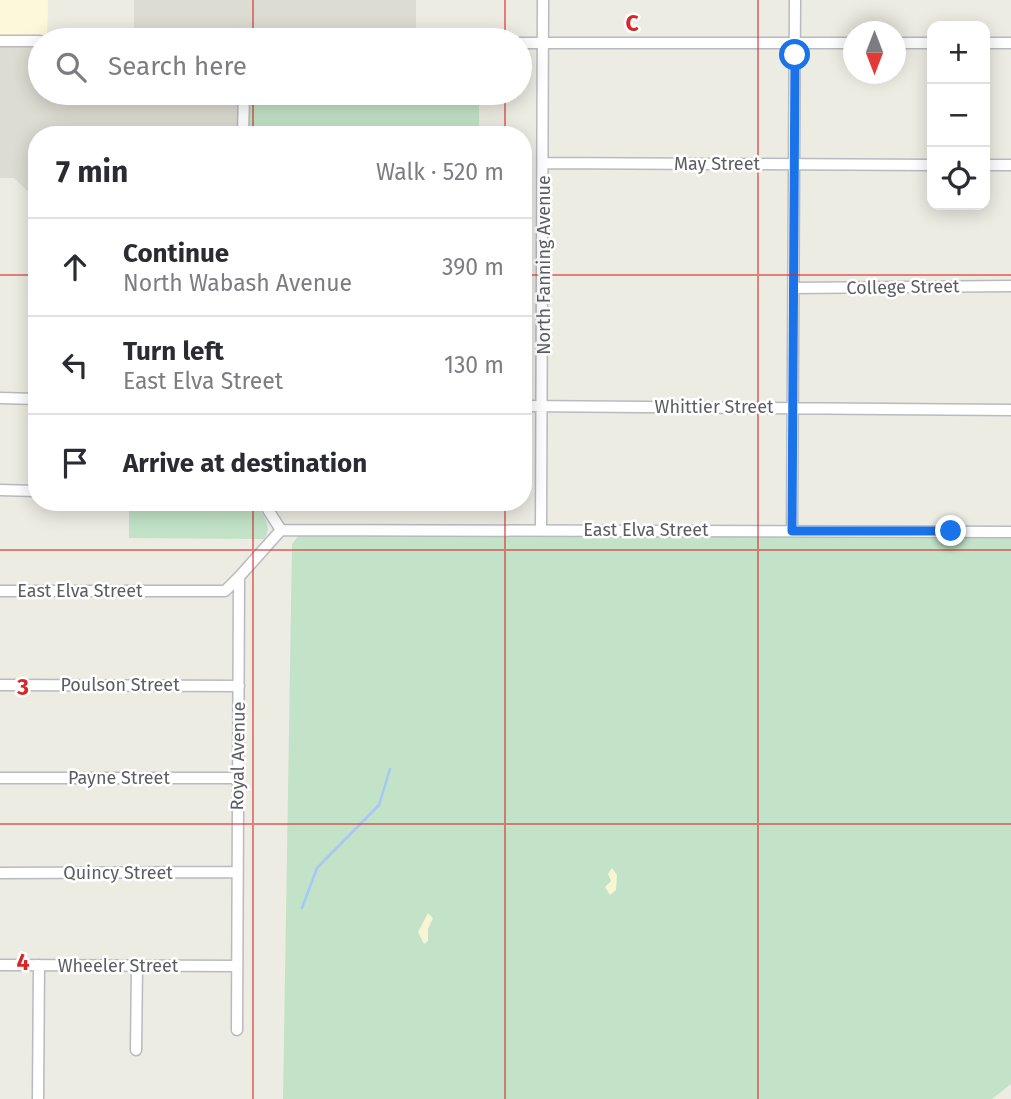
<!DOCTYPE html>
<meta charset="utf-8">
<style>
:root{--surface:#fff;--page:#f2f2f3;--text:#2b2b33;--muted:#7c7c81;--line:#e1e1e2}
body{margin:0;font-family:"Fira Sans",sans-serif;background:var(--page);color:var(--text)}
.controls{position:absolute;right:21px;top:21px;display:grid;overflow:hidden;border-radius:14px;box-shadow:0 4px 18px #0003}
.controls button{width:63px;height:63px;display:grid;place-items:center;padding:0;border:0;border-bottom:2px solid var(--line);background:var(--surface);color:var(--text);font:35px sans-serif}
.compass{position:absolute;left:843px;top:21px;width:63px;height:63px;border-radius:50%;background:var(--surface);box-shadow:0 4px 18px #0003;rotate:180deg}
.stop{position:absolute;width:21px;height:21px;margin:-16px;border:5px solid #1a73e8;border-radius:50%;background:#fff}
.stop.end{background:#1a73e8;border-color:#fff;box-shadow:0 2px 7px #0008}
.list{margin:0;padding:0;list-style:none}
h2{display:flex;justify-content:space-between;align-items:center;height:91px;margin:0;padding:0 28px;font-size:30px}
h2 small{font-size:23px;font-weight:400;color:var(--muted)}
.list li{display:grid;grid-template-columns:46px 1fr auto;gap:21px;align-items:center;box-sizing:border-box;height:98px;padding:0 28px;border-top:2px solid var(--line)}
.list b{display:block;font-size:26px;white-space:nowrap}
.list p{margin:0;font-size:23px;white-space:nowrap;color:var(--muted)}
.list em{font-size:23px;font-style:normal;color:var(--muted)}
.icon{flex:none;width:38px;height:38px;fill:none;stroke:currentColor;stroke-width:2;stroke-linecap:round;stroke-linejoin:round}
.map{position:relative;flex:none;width:1011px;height:1099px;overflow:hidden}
.search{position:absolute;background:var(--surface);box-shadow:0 4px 18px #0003;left:28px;top:28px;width:504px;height:77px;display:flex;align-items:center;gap:18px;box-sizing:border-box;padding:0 24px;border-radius:38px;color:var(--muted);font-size:26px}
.panel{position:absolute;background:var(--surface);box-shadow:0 4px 18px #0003;left:28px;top:126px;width:504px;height:385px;border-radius:28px}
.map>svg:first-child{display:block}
</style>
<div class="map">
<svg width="1011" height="1099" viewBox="0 0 1011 1099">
<rect width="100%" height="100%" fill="#edece3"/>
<!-- commercial -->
<path fill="#fbf9da" d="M0 0H48L47 40 0 41Z"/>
<!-- education -->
<path fill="#dddcd2" d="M134 0H416V40H134Z
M0 41H40V93H244L243 135H37V301L35 198 14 178H0Z"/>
<!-- green -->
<path fill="#c2e3c7" d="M244 93H479V135H243Z
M129 502H255C262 514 274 526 264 539L129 538Z
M304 529 1011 532V1084L992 1099H283L292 544Z"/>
<!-- sand -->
<path fill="#f7f5d4" d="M612 868 617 875 616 890 610 895 605 887 611 881 608 874Z
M428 913 433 918 428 929V941L424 944 418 932Z"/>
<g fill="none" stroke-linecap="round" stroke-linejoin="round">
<!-- stream -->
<path stroke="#a8c7f8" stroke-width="2.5" d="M302 908 317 868 379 805 390 769"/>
<!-- minor casing -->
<g stroke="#b8babf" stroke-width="13">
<path id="minor" d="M0 41H40
M520 43H853
M895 43H932
M985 43H1011
M243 135 244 93
M544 163 932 165
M985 165H1011
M794 288 1011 286
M0 398 37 399
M523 406 1011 410
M0 490 37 491
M263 502 281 530
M541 529 543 0
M281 530 1011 532
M792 531 795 0
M0 591H225L239 577
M0 685 239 686
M0 778H238
M0 873 237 872
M0 965 236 966
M237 1030 239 577 281 530
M136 1050 137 966
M38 1099 39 965"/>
</g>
<!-- minor -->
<use href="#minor" stroke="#fff" stroke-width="10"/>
</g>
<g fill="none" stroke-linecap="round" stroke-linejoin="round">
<!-- route -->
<path stroke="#1a73e8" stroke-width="9" d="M795 55 792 531H951"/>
</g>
<!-- grid -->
<path fill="none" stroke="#d62828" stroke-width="2" stroke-opacity="0.55" d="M253 0V40M505 0V40M758 0V1099M253 93V135M505 93V135M0 275H37M523 275H1011M253 502V1099M505 502V1099M0 550H1011M0 824H1011"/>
<g text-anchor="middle" stroke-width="5" stroke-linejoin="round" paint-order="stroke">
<!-- street labels -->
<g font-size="18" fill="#5b5d63" stroke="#fff">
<text x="717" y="170">May Street</text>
<text transform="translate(544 265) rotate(-90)" y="6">North Fanning Avenue</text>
<text transform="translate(903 287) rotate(-1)" y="6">College Street</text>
<text x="714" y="413">Whittier Street</text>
<text x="646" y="536">East Elva Street</text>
<text x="80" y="597">East Elva Street</text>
<text x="120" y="691">Poulson Street</text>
<text transform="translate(238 756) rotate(-89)" y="6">Royal Avenue</text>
<text x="119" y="784">Payne Street</text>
<text x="118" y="879">Quincy Street</text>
<text x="118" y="972">Wheeler Street</text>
</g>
</g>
<g font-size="23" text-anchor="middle" font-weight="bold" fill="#d62828" stroke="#fff" stroke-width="5" stroke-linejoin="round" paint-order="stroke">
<text x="632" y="31">C</text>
<text x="23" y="695">3</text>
<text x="23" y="970">4</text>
</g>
</svg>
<div class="controls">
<button>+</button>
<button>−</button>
<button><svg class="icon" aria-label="locate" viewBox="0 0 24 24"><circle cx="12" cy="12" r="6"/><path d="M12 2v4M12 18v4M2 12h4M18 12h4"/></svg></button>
</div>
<svg class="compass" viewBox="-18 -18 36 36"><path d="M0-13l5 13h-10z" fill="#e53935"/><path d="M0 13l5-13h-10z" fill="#7c7c81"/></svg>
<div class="stop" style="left:795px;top:55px"></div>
<div class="stop end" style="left:951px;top:531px"></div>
<div class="search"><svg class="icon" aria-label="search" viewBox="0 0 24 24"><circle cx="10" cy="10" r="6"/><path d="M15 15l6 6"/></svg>Search here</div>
<section class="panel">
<h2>7 min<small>Walk · 520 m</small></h2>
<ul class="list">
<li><svg class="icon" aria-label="ahead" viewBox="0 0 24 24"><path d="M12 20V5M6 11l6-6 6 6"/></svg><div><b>Continue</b><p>North Wabash Avenue</p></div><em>390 m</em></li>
<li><svg class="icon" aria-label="left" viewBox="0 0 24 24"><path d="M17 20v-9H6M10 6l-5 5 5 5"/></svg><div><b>Turn left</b><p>East Elva Street</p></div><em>130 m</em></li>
<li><svg class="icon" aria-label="arrive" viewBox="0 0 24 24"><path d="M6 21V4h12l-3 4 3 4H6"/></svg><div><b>Arrive at destination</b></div></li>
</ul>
</section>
</div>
